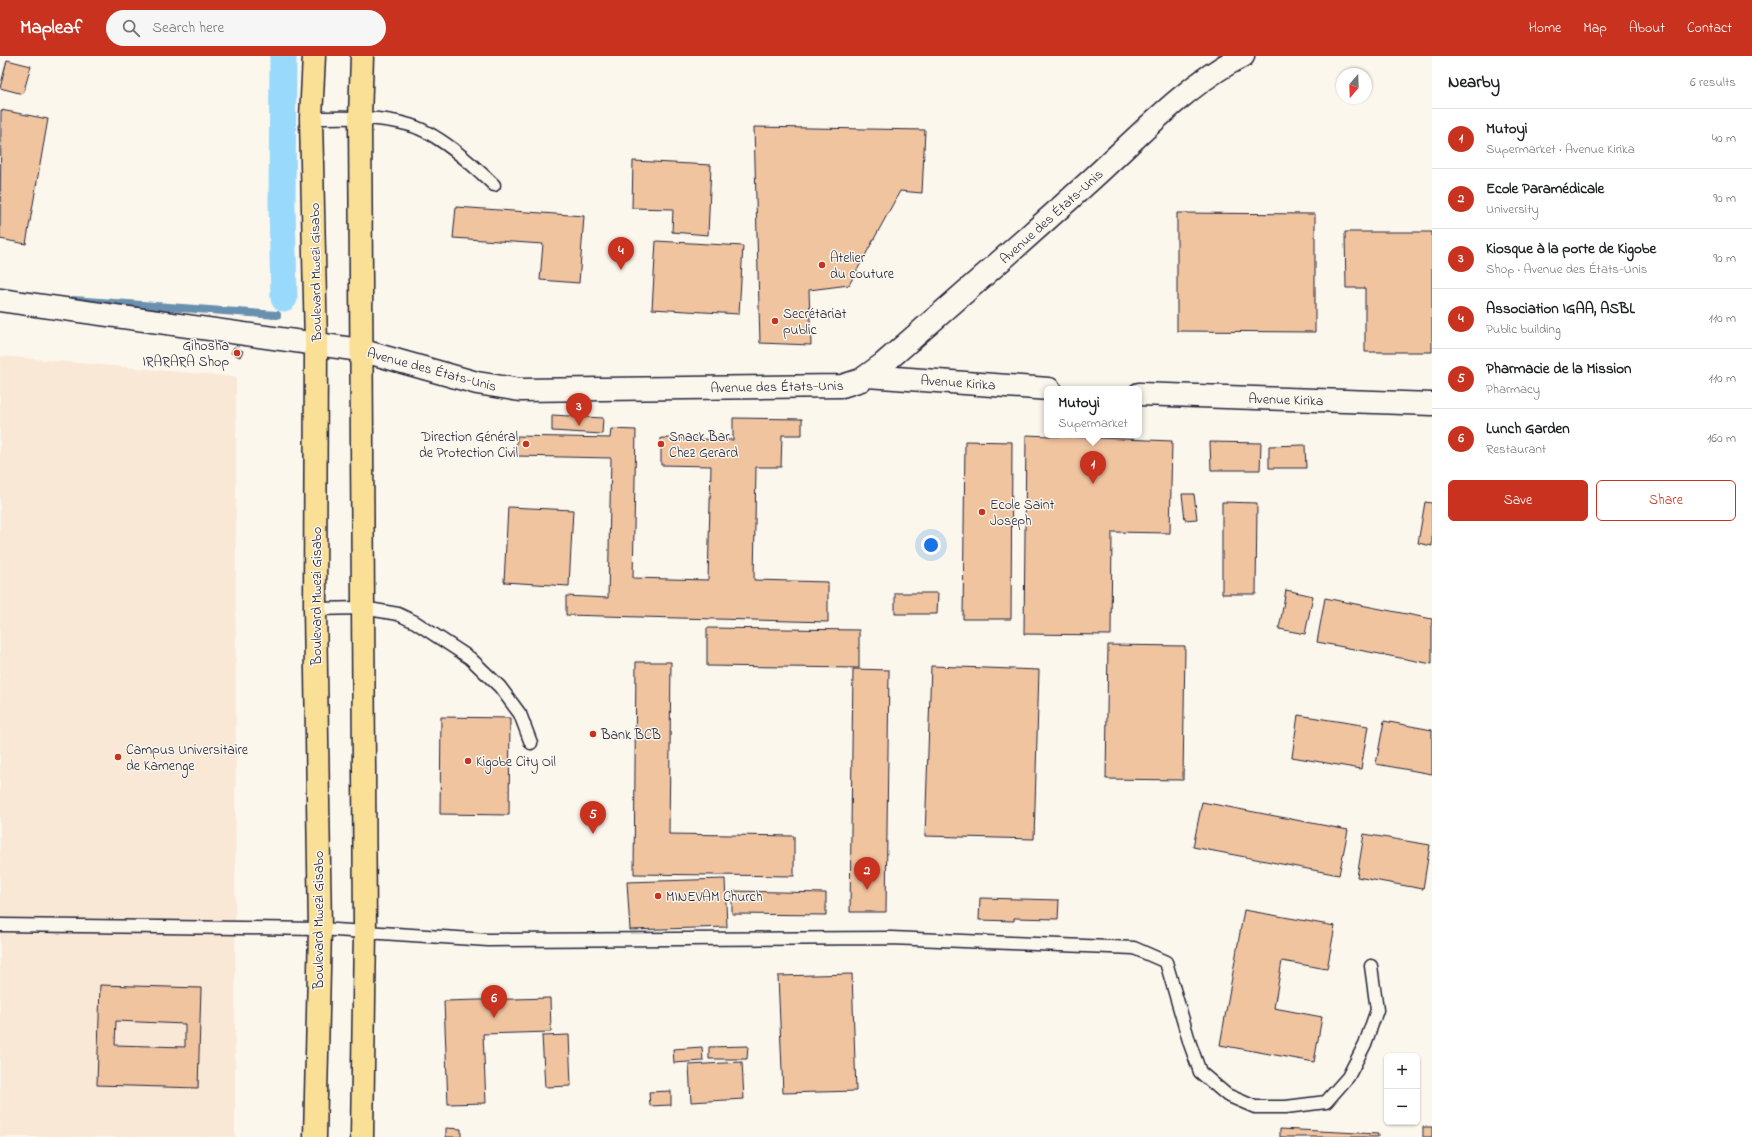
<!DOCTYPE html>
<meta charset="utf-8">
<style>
:root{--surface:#fff;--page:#f6f6f6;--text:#202124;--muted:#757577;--line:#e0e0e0;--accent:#c8321e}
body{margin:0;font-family:"Indie Flower",sans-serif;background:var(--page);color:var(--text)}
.controls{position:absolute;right:12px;bottom:12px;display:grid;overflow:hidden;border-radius:6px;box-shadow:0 1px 3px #0004}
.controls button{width:36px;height:36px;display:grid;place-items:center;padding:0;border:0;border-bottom:1px solid var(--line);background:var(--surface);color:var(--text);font:20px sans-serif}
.compass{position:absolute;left:1336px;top:12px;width:36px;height:36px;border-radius:50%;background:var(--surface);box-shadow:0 1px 3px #0004;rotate:199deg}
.you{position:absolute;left:931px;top:489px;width:14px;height:14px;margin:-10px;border:3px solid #fff;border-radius:50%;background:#1a73e8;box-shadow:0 0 0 6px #1a73e833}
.badge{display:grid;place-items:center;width:26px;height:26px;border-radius:50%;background:var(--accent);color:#fff;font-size:13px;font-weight:700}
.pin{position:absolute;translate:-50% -33px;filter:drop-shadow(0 1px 2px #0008)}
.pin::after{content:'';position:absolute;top:21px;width:14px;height:12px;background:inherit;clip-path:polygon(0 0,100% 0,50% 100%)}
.popup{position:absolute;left:1044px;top:330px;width:98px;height:52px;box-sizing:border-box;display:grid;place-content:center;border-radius:6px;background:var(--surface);filter:drop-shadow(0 1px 3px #0005);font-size:13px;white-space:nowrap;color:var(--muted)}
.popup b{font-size:15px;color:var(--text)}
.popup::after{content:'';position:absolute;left:50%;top:100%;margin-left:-8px;border:8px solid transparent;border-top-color:var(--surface)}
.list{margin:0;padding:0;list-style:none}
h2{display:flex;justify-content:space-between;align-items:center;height:52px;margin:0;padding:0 16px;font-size:17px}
h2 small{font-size:13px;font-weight:400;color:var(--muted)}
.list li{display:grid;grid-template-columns:26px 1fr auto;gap:12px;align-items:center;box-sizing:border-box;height:60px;padding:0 16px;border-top:1px solid var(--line)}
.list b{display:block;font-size:15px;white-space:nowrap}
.list p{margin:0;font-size:13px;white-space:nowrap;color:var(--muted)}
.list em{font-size:13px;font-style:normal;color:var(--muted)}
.actions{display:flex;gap:8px;padding:12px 16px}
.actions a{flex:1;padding:9px 0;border:1px solid var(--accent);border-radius:6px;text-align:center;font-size:14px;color:var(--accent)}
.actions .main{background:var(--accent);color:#fff}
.icon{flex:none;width:22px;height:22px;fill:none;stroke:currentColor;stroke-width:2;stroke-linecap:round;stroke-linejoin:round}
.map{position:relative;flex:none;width:1432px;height:1081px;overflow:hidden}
header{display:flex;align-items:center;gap:24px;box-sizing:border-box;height:56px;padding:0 20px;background:var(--accent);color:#fff}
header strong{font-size:19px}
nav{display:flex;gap:22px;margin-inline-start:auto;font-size:14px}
.search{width:280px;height:36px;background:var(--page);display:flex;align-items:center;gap:10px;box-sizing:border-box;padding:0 14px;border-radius:22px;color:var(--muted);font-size:15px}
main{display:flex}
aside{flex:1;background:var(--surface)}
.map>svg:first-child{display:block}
</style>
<header>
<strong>Mapleaf</strong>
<div class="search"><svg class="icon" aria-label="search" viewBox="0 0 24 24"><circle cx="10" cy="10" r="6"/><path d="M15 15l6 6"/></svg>Search here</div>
<nav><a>Home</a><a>Map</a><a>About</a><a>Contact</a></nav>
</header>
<main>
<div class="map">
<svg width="1432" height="1081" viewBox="0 0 1432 1081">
<rect width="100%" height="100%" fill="#fbf7ec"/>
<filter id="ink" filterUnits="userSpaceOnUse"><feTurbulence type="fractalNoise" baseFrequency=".025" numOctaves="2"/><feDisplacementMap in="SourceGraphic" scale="8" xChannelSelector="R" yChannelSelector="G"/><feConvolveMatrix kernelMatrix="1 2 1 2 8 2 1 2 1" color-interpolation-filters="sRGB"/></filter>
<g filter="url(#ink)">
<!-- built -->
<path fill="#f8e8d5" d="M0 300 236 321 235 1081H0Z"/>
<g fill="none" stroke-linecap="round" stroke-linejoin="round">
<!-- stream -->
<path stroke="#6990ae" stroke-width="8" d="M73 244 277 259"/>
<!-- canal -->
<path stroke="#99d9fb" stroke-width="27" d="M283 0 282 149 284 242"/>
</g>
<!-- building -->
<path fill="#f1c4a0" stroke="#22223b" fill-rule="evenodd" d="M7 4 31 10 23 38 0 32Z
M1 54 48 63 26 188 0 183Z
M754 71 925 74 922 137 900 135 849 229 809 234 811 289 760 287Z
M633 105 711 109 708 179 672 176 673 153 632 152Z
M456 151 584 160 579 227 540 224 543 188 453 182Z
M1177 157 1315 158V276L1177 275Z
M1345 176H1432V296H1365V232H1346Z
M656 185 743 190 739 258 652 253Z
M234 291 243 295 240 301 231 297Z
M552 359 603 362 602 378 552 375Z
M733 362 802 363V379H782L781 411H756L754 524 828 526V566L566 559V540L608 542 611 402 516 400 517 380 610 382 611 373 636 374 633 522 708 524 711 410 661 409V382L733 384Z
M1026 379 1172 385 1170 477 1112 476 1111 579 1024 578Z
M965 385 1012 386 1011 563H963Z
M1210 386 1261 387 1260 414H1211Z
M1305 389 1306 412H1269V390Z
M1182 438H1194L1197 463 1185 464Z
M1222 446 1257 447 1256 538H1222Z
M1425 446 1432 447V490L1418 487Z
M508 451 573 454 569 530 504 526Z
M1286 534 1313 540 1305 578 1279 573Z
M895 537H938L937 558H895Z
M1325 542 1432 563V608L1317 586Z
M707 572 859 574V612L707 610Z
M1108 589 1185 590 1183 724 1106 723Z
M636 606H671L669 778 794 780V820L634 818Z
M931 610 1039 614 1034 783 925 780Z
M853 613 889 614 886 856H850Z
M1298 659 1368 670 1361 713 1292 701Z
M441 661 510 662 509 759 440 758Z
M1384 665 1432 674V718L1376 708Z
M1202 746 1348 774 1339 819 1193 791Z
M1364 778 1430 789 1423 833 1357 821Z
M725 823 727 871 630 874 627 826Z
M732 835 826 837V859L732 858Z
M980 842 1059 844 1058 863 1014 862V865L979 864Z
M1244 854 1335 870 1327 913 1282 905 1274 952 1322 961 1314 1006 1220 989Z
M852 918 856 1035 783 1037 778 920Z
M100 929 201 932 198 1032 97 1029ZM116 965 185 968V991L115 989Z
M550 942 551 976 483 978 486 1047 448 1048 444 945Z
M569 979 571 1030 545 1031 542 980Z
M748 990 747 1003H709V991Z
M702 991 703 1005 674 1007 673 993Z
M742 1006 744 1043 691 1046 689 1009Z
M671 1035V1049L650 1050 649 1036Z
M1423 1071H1432V1081H1423Z
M446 1072 461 1073V1081H446Z
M1280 1073 1378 1078V1081H1280Z"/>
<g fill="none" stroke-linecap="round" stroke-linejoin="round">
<!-- service casing -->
<g stroke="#22223b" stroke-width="15">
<path id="service" d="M311 62C343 62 375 60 406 68 436 75 472 108 494 129
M315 553 363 552 398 558 415 566 470 602 500 631 520 658 531 687
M0 869 320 873 488 884 891 882 1134 892 1166 906 1190 988 1200 1016 1227 1039 1255 1051H1286L1326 1046 1348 1021 1365 988 1377 954 1371 910"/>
</g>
<!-- minor casing -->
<g stroke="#22223b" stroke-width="25">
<path id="minor" d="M867 320 1049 333
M1139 338 1432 348"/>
</g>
<!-- tertiary casing -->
<g stroke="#22223b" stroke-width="25">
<path id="tertiary" d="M0 244 360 294 477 327 520 334 842 330 861 324 883 308C953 247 1024 185 1093 122 1137 82 1190 25 1243 0"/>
</g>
<!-- primary casing -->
<g stroke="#22223b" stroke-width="25">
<path id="primary" d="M314 0 311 62 316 289 315 553 320 873 315 1081
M362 0 360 62 365 875 362 1081"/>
</g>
<!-- service -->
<use href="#service" stroke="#fbf7ec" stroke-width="12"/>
<!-- minor -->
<use href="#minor" stroke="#fbf7ec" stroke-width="22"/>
<!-- tertiary -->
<use href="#tertiary" stroke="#fbf7ec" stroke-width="22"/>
<!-- primary -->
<use href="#primary" stroke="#fadf96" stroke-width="22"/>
</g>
</g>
<!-- markers -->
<g fill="#c8321e" stroke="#fbf7ec" stroke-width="1.5">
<circle cx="822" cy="209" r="4"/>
<circle cx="775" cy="265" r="4"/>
<circle cx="237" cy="297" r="4"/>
<circle cx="526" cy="388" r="4"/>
<circle cx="661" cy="388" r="4"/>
<circle cx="982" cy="456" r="4"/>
<circle cx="593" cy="678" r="4"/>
<circle cx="118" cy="701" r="4"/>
<circle cx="468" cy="705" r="4"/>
<circle cx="658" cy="840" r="4"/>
</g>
<g text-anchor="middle" stroke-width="3" stroke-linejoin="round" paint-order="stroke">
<!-- street labels -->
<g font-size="14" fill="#22223b" stroke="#fbf7ec">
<text transform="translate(1051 160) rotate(-42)" y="5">Avenue des États-Unis</text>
<text transform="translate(315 216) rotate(-91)" y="5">Boulevard Mwezi Gisabo</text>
<text transform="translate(432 313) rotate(15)" y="5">Avenue des États-Unis</text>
<text transform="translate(958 326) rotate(4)" y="5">Avenue Kirika</text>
<text transform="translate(777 330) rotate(-1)" y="5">Avenue des États-Unis</text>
<text transform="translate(1286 343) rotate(2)" y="5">Avenue Kirika</text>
<text transform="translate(316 540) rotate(-90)" y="5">Boulevard Mwezi Gisabo</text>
<text transform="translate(318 864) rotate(-90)" y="5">Boulevard Mwezi Gisabo</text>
</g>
<!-- poi labels -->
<g font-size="14" fill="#22223b" stroke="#fbf7ec" text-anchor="start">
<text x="830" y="206">Atelier<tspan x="830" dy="16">du couture</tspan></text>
<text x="783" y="262">Secrétariat<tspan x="783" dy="16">public</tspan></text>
<text x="229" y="294" text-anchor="end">Gihosha<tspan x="229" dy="16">IRARARA Shop</tspan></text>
<text x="518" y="385" text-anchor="end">Direction Général<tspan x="518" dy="16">de Protection Civil</tspan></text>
<text x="669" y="385">Snack Bar<tspan x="669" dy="16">Chez Gerard</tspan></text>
<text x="990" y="453">Ecole Saint<tspan x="990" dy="16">Joseph</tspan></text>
<text x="601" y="683">Bank BCB</text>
<text x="126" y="698">Campus Universitaire<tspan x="126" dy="16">de Kamenge</tspan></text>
<text x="476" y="710">Kigobe City Oil</text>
<text x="666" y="845">MINEVAM Church</text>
</g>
</g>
</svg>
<div class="controls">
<button>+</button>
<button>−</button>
</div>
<svg class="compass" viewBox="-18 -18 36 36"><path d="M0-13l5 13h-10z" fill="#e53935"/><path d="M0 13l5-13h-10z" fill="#757577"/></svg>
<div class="you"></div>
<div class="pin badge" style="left:1093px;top:428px">1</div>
<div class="popup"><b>Mutoyi</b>Supermarket</div>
<div class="pin badge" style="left:867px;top:834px">2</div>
<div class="pin badge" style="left:579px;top:370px">3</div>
<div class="pin badge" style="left:621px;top:214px">4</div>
<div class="pin badge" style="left:593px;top:778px">5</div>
<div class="pin badge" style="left:494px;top:962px">6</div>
</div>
<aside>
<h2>Nearby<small>6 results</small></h2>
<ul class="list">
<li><span class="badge">1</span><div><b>Mutoyi</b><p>Supermarket · Avenue Kirika</p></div><em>40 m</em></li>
<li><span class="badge">2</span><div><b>Ecole Paramédicale</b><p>University</p></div><em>90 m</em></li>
<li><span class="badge">3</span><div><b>Kiosque à la porte de Kigobe</b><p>Shop · Avenue des États-Unis</p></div><em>90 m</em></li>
<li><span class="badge">4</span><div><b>Association IGAA, ASBL</b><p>Public building</p></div><em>110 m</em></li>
<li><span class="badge">5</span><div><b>Pharmacie de la Mission</b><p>Pharmacy</p></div><em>110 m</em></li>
<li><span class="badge">6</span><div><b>Lunch Garden</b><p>Restaurant</p></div><em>160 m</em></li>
</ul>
<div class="actions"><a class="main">Save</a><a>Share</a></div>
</aside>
</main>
